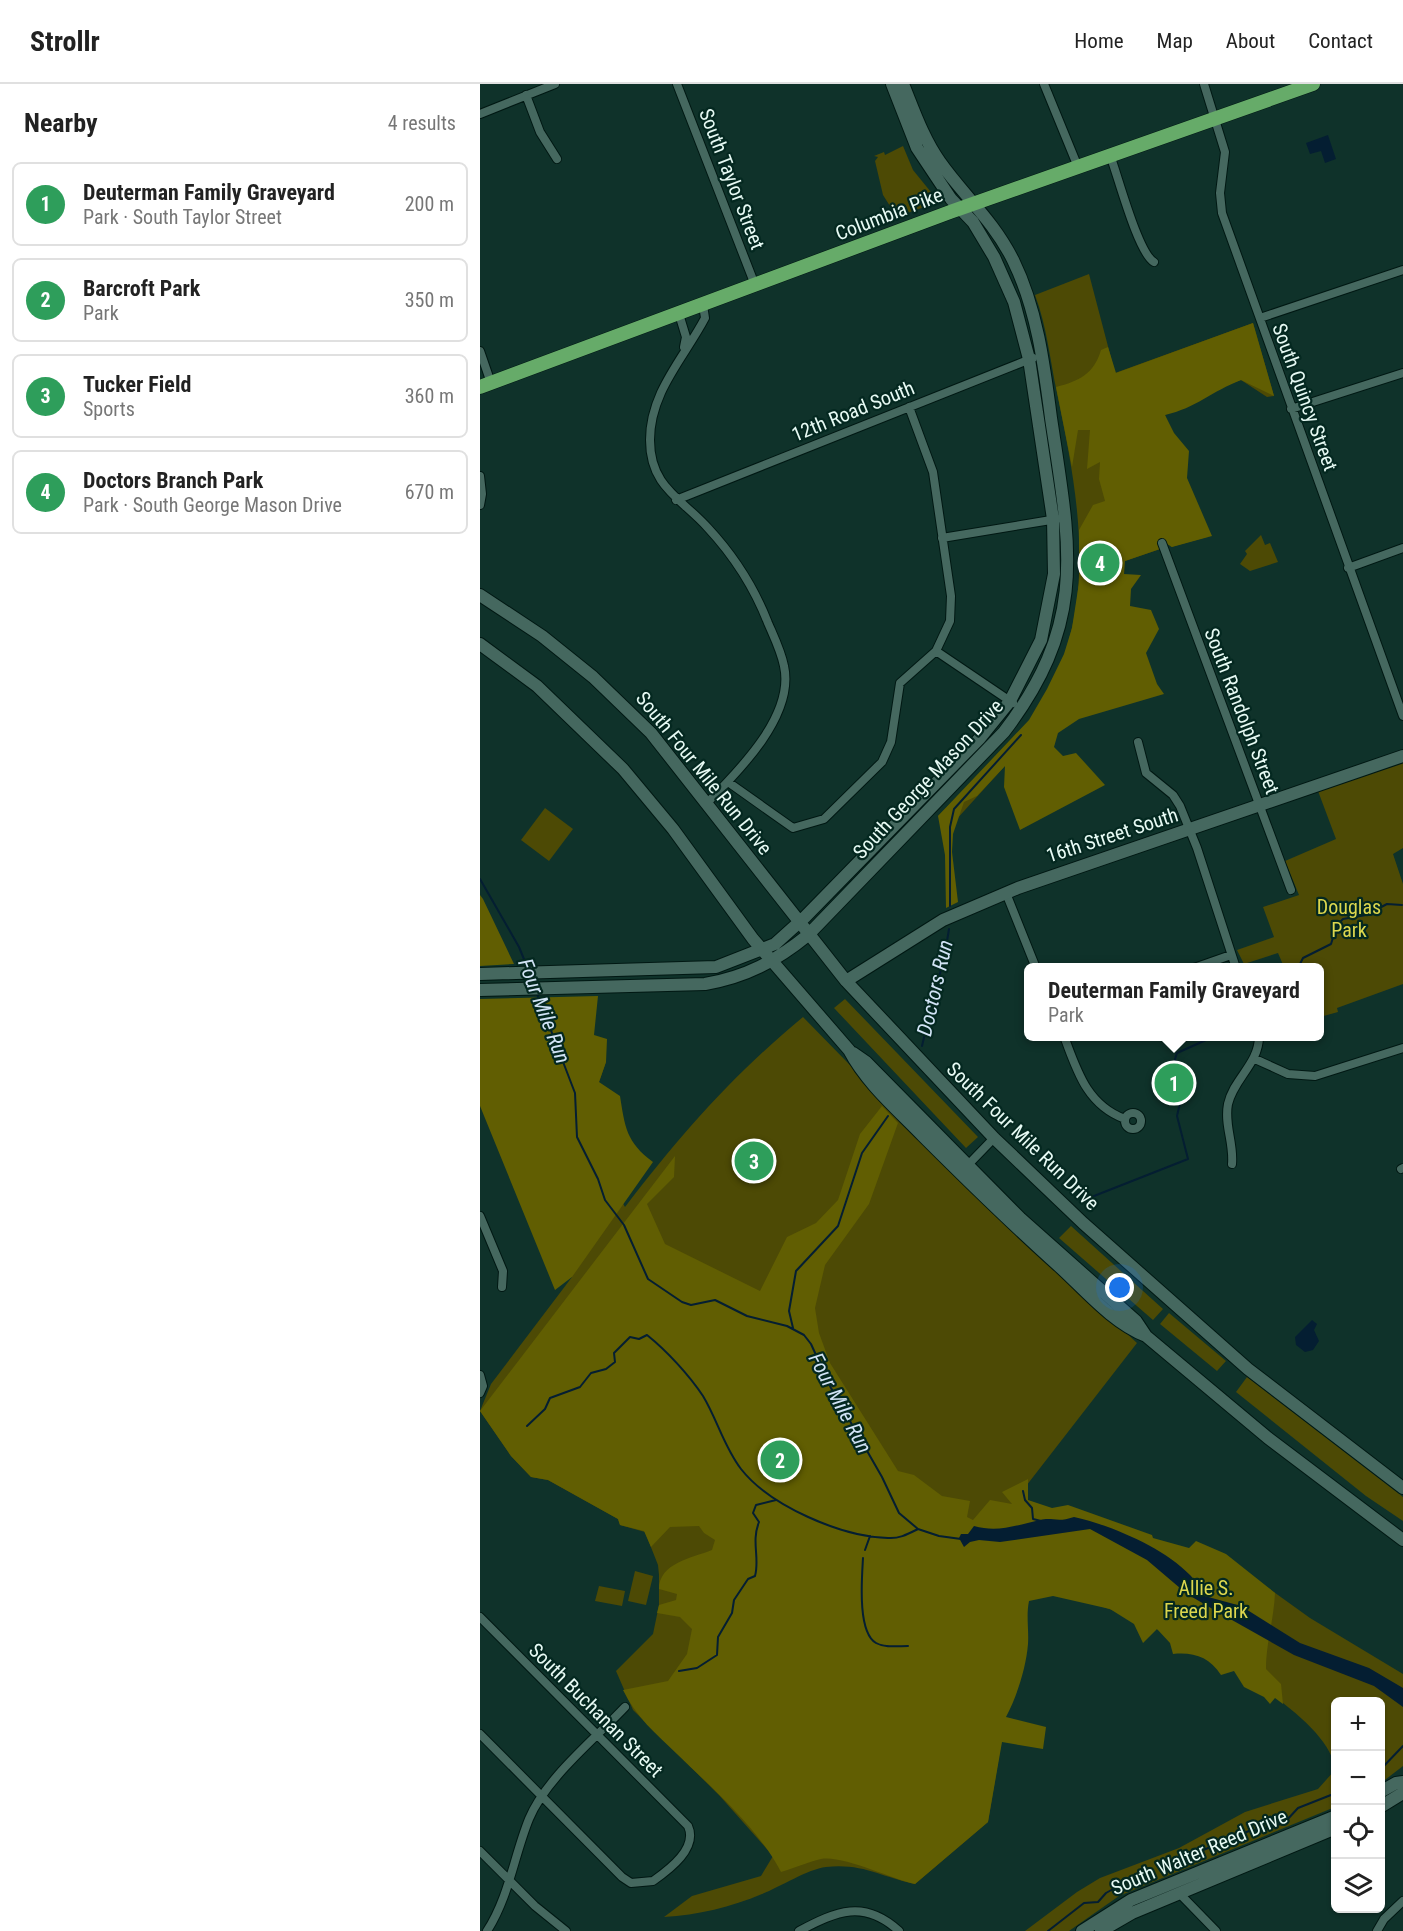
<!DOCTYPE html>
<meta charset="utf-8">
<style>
:root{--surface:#fff;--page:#f2f2f2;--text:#222;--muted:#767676;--line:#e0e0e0;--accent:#84536b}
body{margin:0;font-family:"Roboto Condensed",sans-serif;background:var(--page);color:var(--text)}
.controls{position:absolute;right:18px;bottom:18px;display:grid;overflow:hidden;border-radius:9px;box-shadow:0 2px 4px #0004}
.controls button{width:54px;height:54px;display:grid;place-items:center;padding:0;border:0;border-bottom:2px solid var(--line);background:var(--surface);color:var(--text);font:30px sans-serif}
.you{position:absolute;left:640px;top:1204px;width:21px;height:21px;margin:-15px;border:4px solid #fff;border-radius:50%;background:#1a73e8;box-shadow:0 0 0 9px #1a73e833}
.badge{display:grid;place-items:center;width:39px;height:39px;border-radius:50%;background:var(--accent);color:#fff;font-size:20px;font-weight:700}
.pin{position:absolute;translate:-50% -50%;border:3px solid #fff;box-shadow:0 2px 6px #0006}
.popup{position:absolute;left:544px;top:879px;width:300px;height:78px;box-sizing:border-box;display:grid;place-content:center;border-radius:9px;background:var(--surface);filter:drop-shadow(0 2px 4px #0005);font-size:20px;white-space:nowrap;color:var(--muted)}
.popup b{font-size:22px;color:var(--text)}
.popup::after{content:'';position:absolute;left:50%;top:100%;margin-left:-12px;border:12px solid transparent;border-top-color:var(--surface)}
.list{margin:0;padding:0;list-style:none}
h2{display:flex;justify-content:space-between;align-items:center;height:78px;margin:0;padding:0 24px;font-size:26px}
h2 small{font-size:20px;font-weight:400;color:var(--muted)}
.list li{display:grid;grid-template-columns:39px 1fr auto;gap:18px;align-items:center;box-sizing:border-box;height:84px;margin:0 12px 12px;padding:0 12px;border:2px solid var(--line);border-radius:9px}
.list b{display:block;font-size:22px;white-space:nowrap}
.list p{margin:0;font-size:20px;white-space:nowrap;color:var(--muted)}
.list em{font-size:20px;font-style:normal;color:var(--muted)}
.icon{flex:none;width:33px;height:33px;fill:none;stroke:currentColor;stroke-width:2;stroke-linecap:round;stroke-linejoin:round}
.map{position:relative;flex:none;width:923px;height:1847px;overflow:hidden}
header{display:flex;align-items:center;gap:36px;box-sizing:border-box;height:84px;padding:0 30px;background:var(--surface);border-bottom:2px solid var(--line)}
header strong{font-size:28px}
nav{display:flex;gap:33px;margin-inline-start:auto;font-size:21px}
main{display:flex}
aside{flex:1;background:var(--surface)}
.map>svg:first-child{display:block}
</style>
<header>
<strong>Strollr</strong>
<nav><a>Home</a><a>Map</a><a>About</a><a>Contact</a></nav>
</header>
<main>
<aside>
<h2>Nearby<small>4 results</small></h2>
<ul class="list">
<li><span class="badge" style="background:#2e9e5b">1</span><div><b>Deuterman Family Graveyard</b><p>Park · South Taylor Street</p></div><em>200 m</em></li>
<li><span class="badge" style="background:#2e9e5b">2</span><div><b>Barcroft Park</b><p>Park</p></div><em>350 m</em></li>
<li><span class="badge" style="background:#2e9e5b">3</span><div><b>Tucker Field</b><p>Sports</p></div><em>360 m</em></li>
<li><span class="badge" style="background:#2e9e5b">4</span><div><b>Doctors Branch Park</b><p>Park · South George Mason Drive</p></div><em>670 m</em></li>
</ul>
</aside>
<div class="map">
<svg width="923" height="1847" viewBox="0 0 923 1847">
<rect width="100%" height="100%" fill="#0f322a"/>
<!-- green -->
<path fill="#4d4a05" d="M423 62 433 86 459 118 407 136 415 130 403 111 395 77 398 73 394 72 404 68 405 71Z
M609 190 635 289 773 239 794 312 787 313 761 296 723 310 685 331 727 453 691 463 685 448 680 465 619 486 562 641 475 737 458 732C488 701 523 671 549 637 623 539 600 419 577 309 570 276 567 243 555 211Z
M781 451 785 461 790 459 798 478 770 487 760 480 767 470 765 467Z
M923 678V764L913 770 923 800V900L857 924 858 928 840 933V884L804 883 798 869 764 880 757 866 794 853 783 823 819 811 805 777 856 755 838 707Z
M65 724 93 745 69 777 41 756Z
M365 915 498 1053 486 1064 354 924Z
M0 926 111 962 126 978 119 998 130 1097 145 1123C201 1050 252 992 323 933L496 1110 657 1259 526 1428 787 1503 830 1534 923 1590V1682L901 1699 900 1618H856L855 1723 639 1812 589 1847H545L597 1808 620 1794 699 1764 765 1728 838 1705 855 1686C851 1626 684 1545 632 1526 605 1516 575 1512 547 1506L508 1738 435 1800C401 1793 383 1779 346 1783 328 1785 300 1803 282 1810 251 1823 218 1831 184 1833L212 1812 281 1792 293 1772 239 1711 153 1626 136 1587 173 1550 179 1521V1491L178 1481 165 1448 140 1441 138 1435 68 1396 51 1393 31 1372 0 1327 11 1300 92 1193Z
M591 1142 683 1225 673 1236 579 1154Z
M689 1229 746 1277 737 1287 680 1240Z
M767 1293 923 1413V1437L886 1412 756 1308Z
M155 1487 173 1492 166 1521 148 1517Z
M119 1502 145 1507 142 1522 115 1517Z"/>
<!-- forest -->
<path fill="#615e02" d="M773 239 794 312 761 296C732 307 716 324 685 331L694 349 709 367 707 394 732 452 692 463 682 457 680 465 645 477 644 490 661 491 651 505 650 522 671 526 679 545 666 569 677 600 684 610 599 635 578 649 574 663 583 672 596 669 625 701 540 746 524 703 525 682 497 712 484 718 473 750 472 768 478 818 466 824 465 771 458 732 549 636 567 605 584 570 592 544 599 499V446L613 421 625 417 619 395 620 378 607 385 610 346H598L592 383 576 303C599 297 614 290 621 266L628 263 636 289Z
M0 811 3 815 34 880 0 882Z
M118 912 114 951 127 955 126 978 119 998 140 1012C145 1043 146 1058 173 1078L92 1193 75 1206 0 1022V915Z
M402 1022 418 1039 389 1120 345 1181 335 1224 339 1249 350 1279 418 1387 434 1391 462 1412 490 1417 487 1433 493 1436 510 1416 532 1420 522 1408 548 1395V1416L572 1424 588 1421 672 1451 673 1454 709 1464 716 1457 746 1470 795 1509C794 1535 786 1559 786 1585L801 1600 803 1620 795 1614 790 1620 784 1613 764 1603 754 1587 741 1591C729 1573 714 1568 693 1570L690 1559 677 1545 663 1559 654 1540 630 1525 573 1512 549 1517C546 1532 549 1545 548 1560 546 1584 537 1612 526 1633L566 1643 563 1665 522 1658 508 1738 435 1800C411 1795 363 1771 341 1775 328 1778 314 1784 301 1788 279 1745 232 1704 197 1670 176 1650 156 1633 143 1606L188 1597 207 1570 212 1545 200 1533 177 1529 179 1521 196 1516 197 1510 179 1505C179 1479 212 1474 232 1466L235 1456 224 1449 219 1442 190 1443 171 1463 164 1447 140 1441 138 1435 68 1396 51 1393 31 1372 0 1327 195 1072 194 1093 167 1120 185 1160 280 1207 307 1153 336 1139 358 1116 380 1050Z"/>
<!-- water -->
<path fill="#041e32" d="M848 51 856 75 845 79 841 67 830 70 826 59Z
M832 1236 837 1240 834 1246 839 1257 833 1266 825 1268 816 1261 815 1253Z
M594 1433C630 1441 683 1463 710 1491 715 1496 718 1505 721 1511L761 1522 820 1559 889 1584 923 1604V1623L894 1602 814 1571 736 1527 707 1510 667 1476 610 1445 520 1458 499 1456 490 1458 484 1463 479 1454 481 1450H488L494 1442C518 1449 537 1441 560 1436 573 1433 577 1439 594 1433Z"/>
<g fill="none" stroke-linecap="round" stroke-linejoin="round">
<!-- stream -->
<path stroke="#041e32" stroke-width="2" d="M0 795 39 863 48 885
M470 822V743L474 725 541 651
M818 884 823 874 851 860 857 841 863 835 886 831 907 820 922 821
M57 910 95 1009 97 1053 118 1095 125 1116 144 1141 168 1195 202 1218 211 1221 235 1216 267 1232 307 1242 324 1251 331 1260 351 1304 402 1393 419 1429 438 1445 459 1452 481 1455
M442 962C451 923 463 885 469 845
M614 1112 708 1075 697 1032 700 1019 695 975 697 969 735 952
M313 1244 309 1227 316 1187 358 1142 382 1069 408 1032
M47 1342 65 1325 70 1314 100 1303 111 1289 126 1285 135 1278 134 1269 150 1253 159 1255 167 1251C187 1267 209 1291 223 1312 237 1335 244 1363 261 1385 290 1422 362 1453 408 1454 419 1455 428 1450 438 1445
M543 1407 545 1416 552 1424 553 1435 561 1437
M385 1466 390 1452
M383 1474C382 1493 377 1548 396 1559 405 1564 418 1562 428 1562
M199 1587 217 1584 237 1571 238 1553 252 1529 254 1516 268 1495 275 1492C280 1474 271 1458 279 1438L273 1429 276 1421 296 1416
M900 1686 923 1662
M704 1774 769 1747 794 1743 806 1737 818 1724 856 1709
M691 1779 697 1777
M568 1847 604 1819 618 1818 626 1809 667 1786"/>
<!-- street casing -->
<g stroke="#001813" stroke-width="10">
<path id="street" d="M197 0 275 201
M564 0 598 83
M724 0 745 68 740 109 742 129 923 632
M46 11 60 48 77 75
M0 30 75 0
M630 71C638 92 658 169 674 178
M223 221 225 234C204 274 170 308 170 356 170 403 201 414 228 444 254 472 274 503 288 539 294 553 301 567 304 582 315 631 259 687 227 719
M199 230 206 253 204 263
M780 234 923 186
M0 267 11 299
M811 325 923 289
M0 392 2 410 0 421
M196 416 553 274
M462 454 577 435
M682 459 811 806
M868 484 923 464
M456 567 533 619
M658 658 666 689 693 711 700 722 717 764 756 884
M248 698 313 744 344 735 402 678 411 658 420 599 456 567 470 537 471 512 453 388 429 323
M526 809 556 884
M714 884 751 871
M584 952C597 987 607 1021 645 1035
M775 975 808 990 835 992 923 964
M645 1037a8 8 0 1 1 16 0a8 8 0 1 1-16 0Z
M752 1080C754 1059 744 1041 748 1020 754 994 779 980 779 952
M485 1084 514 1054
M921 1085 923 1084
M0 1132 23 1187 22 1203
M0 1291 3 1302 0 1309
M0 1533 208 1742C218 1764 190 1785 173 1797L151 1799 142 1793 0 1650
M0 1767 55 1822 86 1847
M699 1809 736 1847
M7 1847C29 1813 34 1772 49 1735 66 1694 115 1655 145 1623
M319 1847C357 1827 384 1815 419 1847
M897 1847 904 1835 923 1817"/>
</g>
<!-- secondary casing -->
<g stroke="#001813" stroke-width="14">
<path id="secondary" d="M0 511 62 552 113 593 171 649 366 897 514 1054 603 1139 768 1285 923 1404
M0 560 57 602 143 685 193 745 273 855 369 966C387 1000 417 1025 443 1052 488 1097 534 1142 581 1184 607 1208 633 1239 666 1252
M0 890 236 883 295 860 325 833 500 654 530 617 561 556 574 490 573 435 549 275 534 218 514 173 493 138 471 115 437 64 412 0
M366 897 463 836 538 804 923 672
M0 906 225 900C266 893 296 877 328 851L524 648C609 537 590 462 571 334 564 280 557 225 533 176 513 136 484 112 460 78 443 54 434 27 423 0
M373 969 386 978 540 1134 656 1237 666 1252 788 1354 923 1456
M900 1708 916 1699 923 1698
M900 1723 923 1709
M602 1847 651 1816 856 1732
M621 1847 652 1829 856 1744"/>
</g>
<!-- primary casing -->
<g stroke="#001813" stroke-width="15">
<path id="primary" d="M0 303 470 128 833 0"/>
</g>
<!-- street -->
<use href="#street" stroke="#45685f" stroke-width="8"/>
<!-- secondary -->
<use href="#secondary" stroke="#45685f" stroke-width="12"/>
<!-- primary -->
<use href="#primary" stroke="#66ab69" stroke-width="14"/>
</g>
<g text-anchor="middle" stroke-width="4.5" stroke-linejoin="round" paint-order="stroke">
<!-- street labels -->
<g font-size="20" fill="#e7faf4" stroke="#042820">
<text transform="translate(252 95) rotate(69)" y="7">South Taylor Street</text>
<text transform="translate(409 130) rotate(-21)" y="7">Columbia Pike</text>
<text transform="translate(825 313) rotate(70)" y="7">South Quincy Street</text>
<text transform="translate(373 327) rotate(-22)" y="7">12th Road South</text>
<text transform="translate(762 627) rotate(69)" y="7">South Randolph Street</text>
<text transform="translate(224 689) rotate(51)" y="7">South Four Mile Run Drive</text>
<text transform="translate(448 695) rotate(-47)" y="7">South George Mason Drive</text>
<text transform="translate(632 751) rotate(-18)" y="7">16th Street South</text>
<text transform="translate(543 1052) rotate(44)" y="7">South Four Mile Run Drive</text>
<text transform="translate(116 1626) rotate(45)" y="7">South Buchanan Street</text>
<text transform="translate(719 1768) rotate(-23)" y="7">South Walter Reed Drive</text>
</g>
<!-- park labels -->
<g font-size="20" fill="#dcd74e" stroke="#042820">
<text x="869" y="830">Douglas<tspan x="869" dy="23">Park</tspan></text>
<text x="726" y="1511">Allie S.<tspan x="726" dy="23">Freed Park</tspan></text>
</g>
<!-- water labels -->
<g font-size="21" font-style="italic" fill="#d2e4f6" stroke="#042820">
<text transform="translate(455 904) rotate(-77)" y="7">Doctors Run</text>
<text transform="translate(64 927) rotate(69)" y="7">Four Mile Run</text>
<text transform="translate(360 1319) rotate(62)" y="7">Four Mile Run</text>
</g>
</g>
</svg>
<div class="controls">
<button>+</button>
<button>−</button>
<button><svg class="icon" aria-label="locate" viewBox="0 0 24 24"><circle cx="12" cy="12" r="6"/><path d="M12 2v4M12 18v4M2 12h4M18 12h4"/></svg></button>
<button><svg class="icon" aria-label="layers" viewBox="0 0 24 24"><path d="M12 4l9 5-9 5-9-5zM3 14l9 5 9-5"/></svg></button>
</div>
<div class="you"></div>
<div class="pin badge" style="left:694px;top:999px;background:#2e9e5b">1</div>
<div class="popup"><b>Deuterman Family Graveyard</b>Park</div>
<div class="pin badge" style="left:300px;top:1376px;background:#2e9e5b">2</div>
<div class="pin badge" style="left:274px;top:1077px;background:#2e9e5b">3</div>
<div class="pin badge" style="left:620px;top:479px;background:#2e9e5b">4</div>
</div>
</main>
